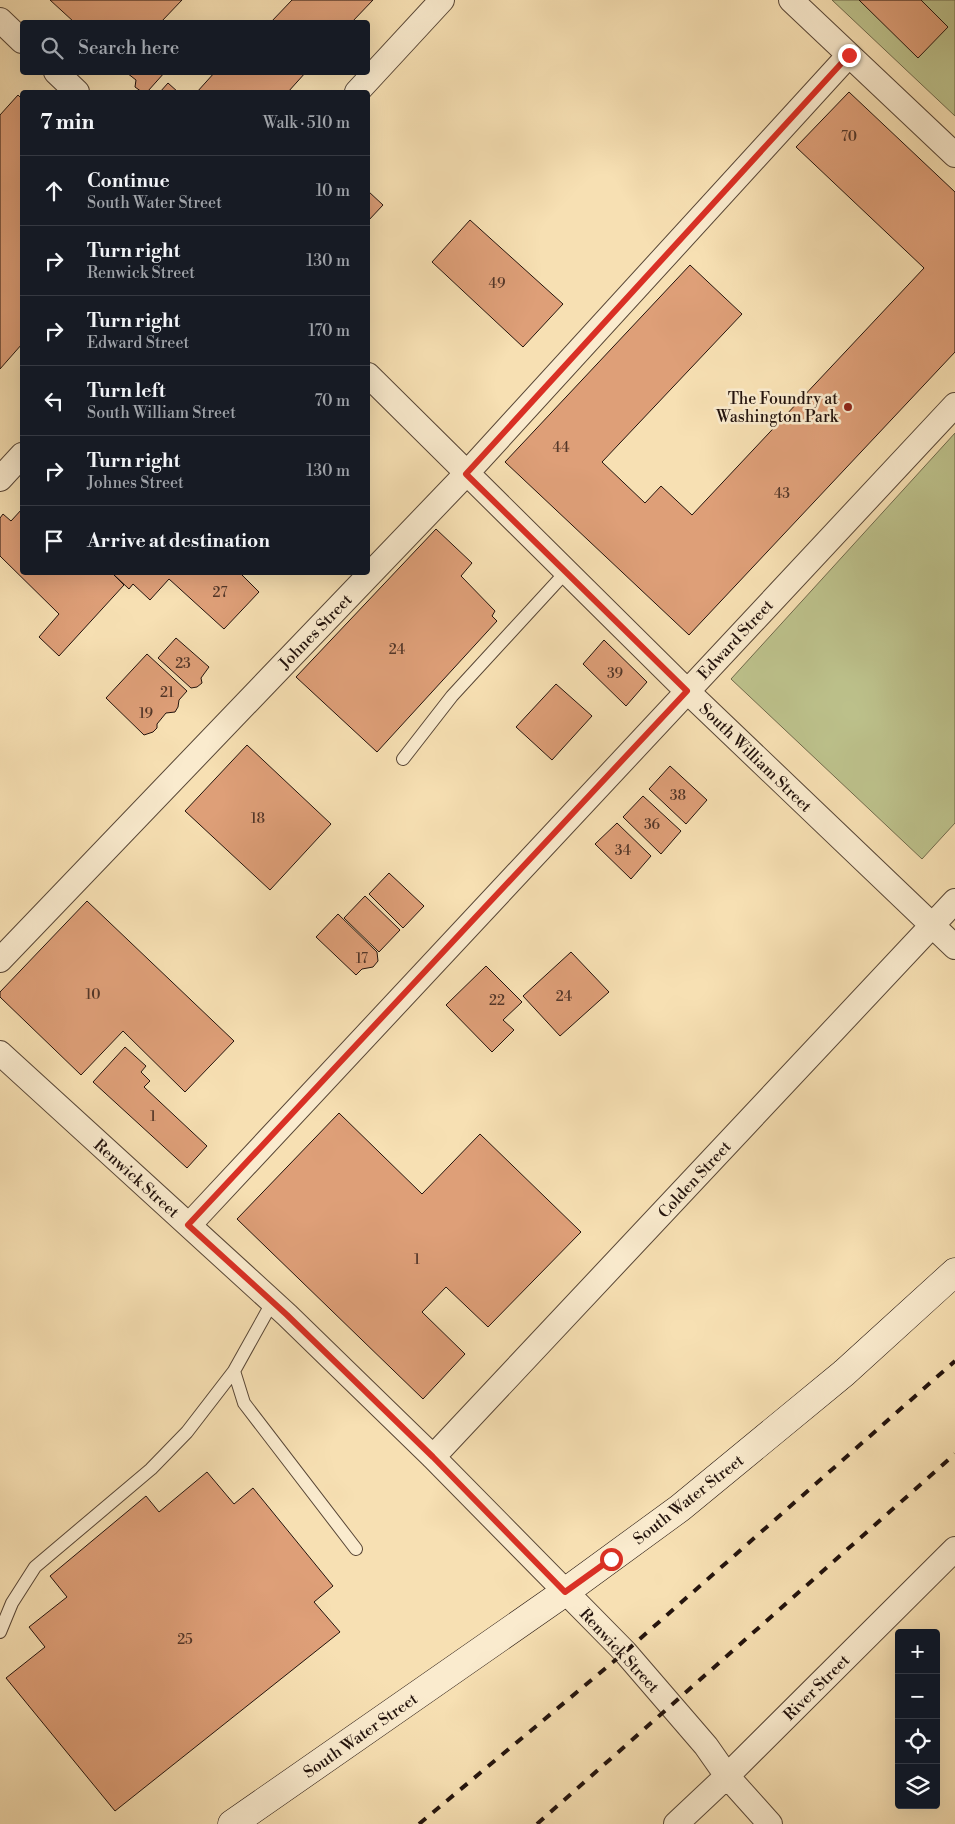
<!DOCTYPE html>
<meta charset="utf-8">
<style>
:root{--surface:#171b24;--page:#242831;--text:#f1f3f6;--muted:#9ea1a6;--line:#363941}
body{margin:0;font-family:"Libre Bodoni",serif;background:var(--page);color:var(--text)}
.controls{position:absolute;right:15px;bottom:15px;display:grid;overflow:hidden;border-radius:5px;box-shadow:0 5px 20px #0002}
.controls button{width:45px;height:45px;display:grid;place-items:center;padding:0;border:0;border-bottom:1px solid var(--line);background:var(--surface);color:var(--text);font:25px sans-serif}
.stop{position:absolute;width:15px;height:15px;margin:-11px;border:4px solid #d93025;border-radius:50%;background:#fff}
.stop.end{background:#d93025;border-color:#fff;box-shadow:0 1px 5px #0008}
.list{margin:0;padding:0;list-style:none}
h2{display:flex;justify-content:space-between;align-items:center;height:65px;margin:0;padding:0 20px;font-size:21px}
h2 small{font-size:16px;font-weight:400;color:var(--muted)}
.list li{display:grid;grid-template-columns:32px 1fr auto;gap:15px;align-items:center;box-sizing:border-box;height:70px;padding:0 20px;border-top:1px solid var(--line)}
.list b{display:block;font-size:19px;white-space:nowrap}
.list p{margin:0;font-size:16px;white-space:nowrap;color:var(--muted)}
.list em{font-size:16px;font-style:normal;color:var(--muted)}
.icon{flex:none;width:28px;height:28px;fill:none;stroke:currentColor;stroke-width:2;stroke-linecap:round;stroke-linejoin:round}
.map{position:relative;flex:none;width:955px;height:1824px;overflow:hidden}
.search{position:absolute;background:var(--surface);box-shadow:0 5px 20px #0002;left:20px;top:20px;width:350px;height:55px;display:flex;align-items:center;gap:12px;box-sizing:border-box;padding:0 18px;border-radius:5px;color:var(--muted);font-size:19px}
.panel{position:absolute;background:var(--surface);box-shadow:0 5px 20px #0002;left:20px;top:90px;width:350px;height:485px;border-radius:5px}
.map>svg:first-child{display:block}
</style>
<div class="map">
<svg width="955" height="1824" viewBox="0 0 955 1824">
<rect width="100%" height="100%" fill="#f7e0b3"/>
<filter id="stains"><feTurbulence type="fractalNoise" baseFrequency=".004" numOctaves="4"/><feColorMatrix values="0 0 0 0 .2 0 0 0 0 .09 0 0 0 0 .02 0 0 0 .5 -.17"/></filter>
<radialGradient id="worn" r=".72"><stop offset=".6" stop-color="#630" stop-opacity="0"/><stop offset="1" stop-color="#630" stop-opacity=".3"/></radialGradient>
<!-- green -->
<path fill="#bdc28c" stroke="#706a4c" d="M832 0H955V116Z
M955 433V823L922 859 731 679Z"/>
<!-- building -->
<path fill="#de9f78" stroke="#23130d" d="M50 0H182L161 22H74Z
M292 0H373L352 22H271Z
M859 0H921L948 27 918 58Z
M165 72 148 91 142 92 135 87 136 80 127 73Z
M215 72H306L288 92H197Z
M168 83 178 92H160Z
M849 92 955 192V352L689 635 505 462 690 265 742 314 602 462 645 503 661 486 692 515 924 268 796 147Z
M18 95 22 99V344L0 369V115Z
M368 191 383 205 368 221Z
M470 220 563 304 523 347 432 262Z
M22 509V572H111L124 585 59 656 39 637 59 614 0 556V518L3 514 11 521Z
M436 529 472 563 461 576 495 611 492 616 497 621 377 752 296 677Z
M111 572H239L259 592 224 629 169 579 150 600 133 584 129 589Z
M176 638 209 667 201 678 202 683 197 687 191 688 158 658Z
M604 640 647 682 626 706 583 664Z
M147 654 187 691 179 700 178 707 175 712 166 713 157 724V728L153 732 144 735 106 698Z
M556 684 592 716 552 760 516 727Z
M247 745 331 824 270 890 185 811Z
M670 766 707 800 686 824 649 789Z
M643 796 681 831 661 854 623 817Z
M617 823 651 856 631 879 595 844Z
M389 873 424 906 403 928 369 894Z
M365 896 400 930 379 952 344 918Z
M87 901 234 1041 185 1092 123 1031 81 1075 0 997V992Z
M338 914 377 952 378 961 373 967 362 969 356 975 316 937Z
M571 952 609 992 560 1036 523 996Z
M486 966 522 1002 503 1020 514 1030 492 1052 446 1005Z
M125 1047 146 1066 141 1072 150 1081 144 1087 207 1146 187 1168 93 1082Z
M339 1113 422 1194 480 1134 581 1232 488 1327 446 1287 422 1312 465 1354 423 1399 237 1219Z
M207 1472 234 1504 253 1488 333 1586 314 1602 340 1632 115 1811 6 1678 45 1647 29 1627 67 1597 50 1576 146 1496 159 1512Z"/>
<g fill="none" stroke-linecap="round" stroke-linejoin="round">
<!-- lane casing -->
<g stroke="#584636" stroke-width="14">
<path id="lane" d="M403 759 452 696 566 572
M273 1301 234 1371 244 1403 356 1549
M0 1632 12 1603 35 1567 151 1469 187 1432 234 1371"/>
</g>
<!-- street casing -->
<g stroke="#584636" stroke-width="26">
<path id="street" d="M791 0 955 155
M0 20 22 41
M56 72 77 92
M357 92 442 0
M368 375 687 691 955 947
M0 479 22 455
M0 960 466 474 849 55
M0 1053 287 1315 433 1457 625 1652 706 1746 727 1776 770 1824
M189 1225 955 405
M433 1457 955 901
M676 1824 727 1776 955 1549"/>
</g>
<!-- secondary casing -->
<g stroke="#23130d" stroke-width="29">
<path id="secondary" d="M232 1824 565 1592 680 1508 844 1373 955 1272"/>
</g>
<!-- lane -->
<use href="#lane" stroke="#faebce" stroke-width="12"/>
<!-- street -->
<use href="#street" stroke="#faebce" stroke-width="24"/>
<!-- secondary -->
<use href="#secondary" stroke="#faebce" stroke-width="28"/>
<!-- rail -->
<path stroke="#23130d" stroke-width="4" stroke-dasharray="9 9" stroke-linecap="butt" d="M419 1824 625 1652 955 1361
M537 1824 955 1454"/>
</g>
<g fill="none" stroke-linecap="round" stroke-linejoin="round">
<!-- route -->
<path stroke="#d93025" stroke-width="6" d="M611 1559 565 1592 433 1457 287 1315 188 1225 687 691 466 474 849 55"/>
</g>
<!-- markers -->
<circle fill="#8f2418" stroke="#faebce" stroke-width="2" cx="848" cy="407" r="5"/>
<g text-anchor="middle" stroke-width="5" stroke-linejoin="round" paint-order="stroke">
<!-- number labels -->
<g font-size="14" fill="#523628">
<text x="849" y="141">70</text>
<text x="497" y="288">49</text>
<text x="561" y="452">44</text>
<text x="782" y="498">43</text>
<text x="220" y="597">27</text>
<text x="397" y="654">24</text>
<text x="183" y="668">23</text>
<text x="615" y="678">39</text>
<text x="167" y="697">21</text>
<text x="146" y="718">19</text>
<text x="678" y="800">38</text>
<text x="258" y="823">18</text>
<text x="652" y="829">36</text>
<text x="623" y="855">34</text>
<text x="362" y="963">17</text>
<text x="93" y="999">10</text>
<text x="564" y="1001">24</text>
<text x="497" y="1005">22</text>
<text x="153" y="1121">1</text>
<text x="417" y="1264">1</text>
<text x="185" y="1644">25</text>
</g>
<!-- poi labels -->
<g font-size="16" fill="#23130d" stroke="#faebce" text-anchor="end">
<text x="838" y="404">The Foundry at<tspan x="838" dy="18">Washington Park</tspan></text>
</g>
<!-- street labels -->
<g font-size="16" fill="#23130d" stroke="#faebce">
<text transform="translate(315 631) rotate(-46)" y="6">Johnes Street</text>
<text transform="translate(735 639) rotate(-47)" y="6">Edward Street</text>
<text transform="translate(756 757) rotate(44)" y="6">South William Street</text>
<text transform="translate(137 1178) rotate(42)" y="6">Renwick Street</text>
<text transform="translate(694 1179) rotate(-47)" y="6">Colden Street</text>
<text transform="translate(688 1499) rotate(-38)" y="6">South Water Street</text>
<text transform="translate(620 1650) rotate(47)" y="6">Renwick Street</text>
<text transform="translate(816 1687) rotate(-45)" y="6">River Street</text>
<text transform="translate(360 1735) rotate(-35)" y="6">South Water Street</text>
</g>
</g>
<rect width="100%" height="100%" filter="url(#stains)"/>
<rect width="100%" height="100%" fill="url(#worn)"/>
</svg>
<div class="controls">
<button>+</button>
<button>−</button>
<button><svg class="icon" aria-label="locate" viewBox="0 0 24 24"><circle cx="12" cy="12" r="6"/><path d="M12 2v4M12 18v4M2 12h4M18 12h4"/></svg></button>
<button><svg class="icon" aria-label="layers" viewBox="0 0 24 24"><path d="M12 4l9 5-9 5-9-5zM3 14l9 5 9-5"/></svg></button>
</div>
<div class="stop" style="left:611px;top:1559px"></div>
<div class="stop end" style="left:849px;top:55px"></div>
<div class="search"><svg class="icon" aria-label="search" viewBox="0 0 24 24"><circle cx="10" cy="10" r="6"/><path d="M15 15l6 6"/></svg>Search here</div>
<section class="panel">
<h2>7 min<small>Walk · 510 m</small></h2>
<ul class="list">
<li><svg class="icon" aria-label="ahead" viewBox="0 0 24 24"><path d="M12 20V5M6 11l6-6 6 6"/></svg><div><b>Continue</b><p>South Water Street</p></div><em>10 m</em></li>
<li><svg class="icon" aria-label="right" viewBox="0 0 24 24"><path d="M7 20v-9h11M14 6l5 5-5 5"/></svg><div><b>Turn right</b><p>Renwick Street</p></div><em>130 m</em></li>
<li><svg class="icon" aria-label="right" viewBox="0 0 24 24"><path d="M7 20v-9h11M14 6l5 5-5 5"/></svg><div><b>Turn right</b><p>Edward Street</p></div><em>170 m</em></li>
<li><svg class="icon" aria-label="left" viewBox="0 0 24 24"><path d="M17 20v-9H6M10 6l-5 5 5 5"/></svg><div><b>Turn left</b><p>South William Street</p></div><em>70 m</em></li>
<li><svg class="icon" aria-label="right" viewBox="0 0 24 24"><path d="M7 20v-9h11M14 6l5 5-5 5"/></svg><div><b>Turn right</b><p>Johnes Street</p></div><em>130 m</em></li>
<li><svg class="icon" aria-label="arrive" viewBox="0 0 24 24"><path d="M6 21V4h12l-3 4 3 4H6"/></svg><div><b>Arrive at destination</b></div></li>
</ul>
</section>
</div>
